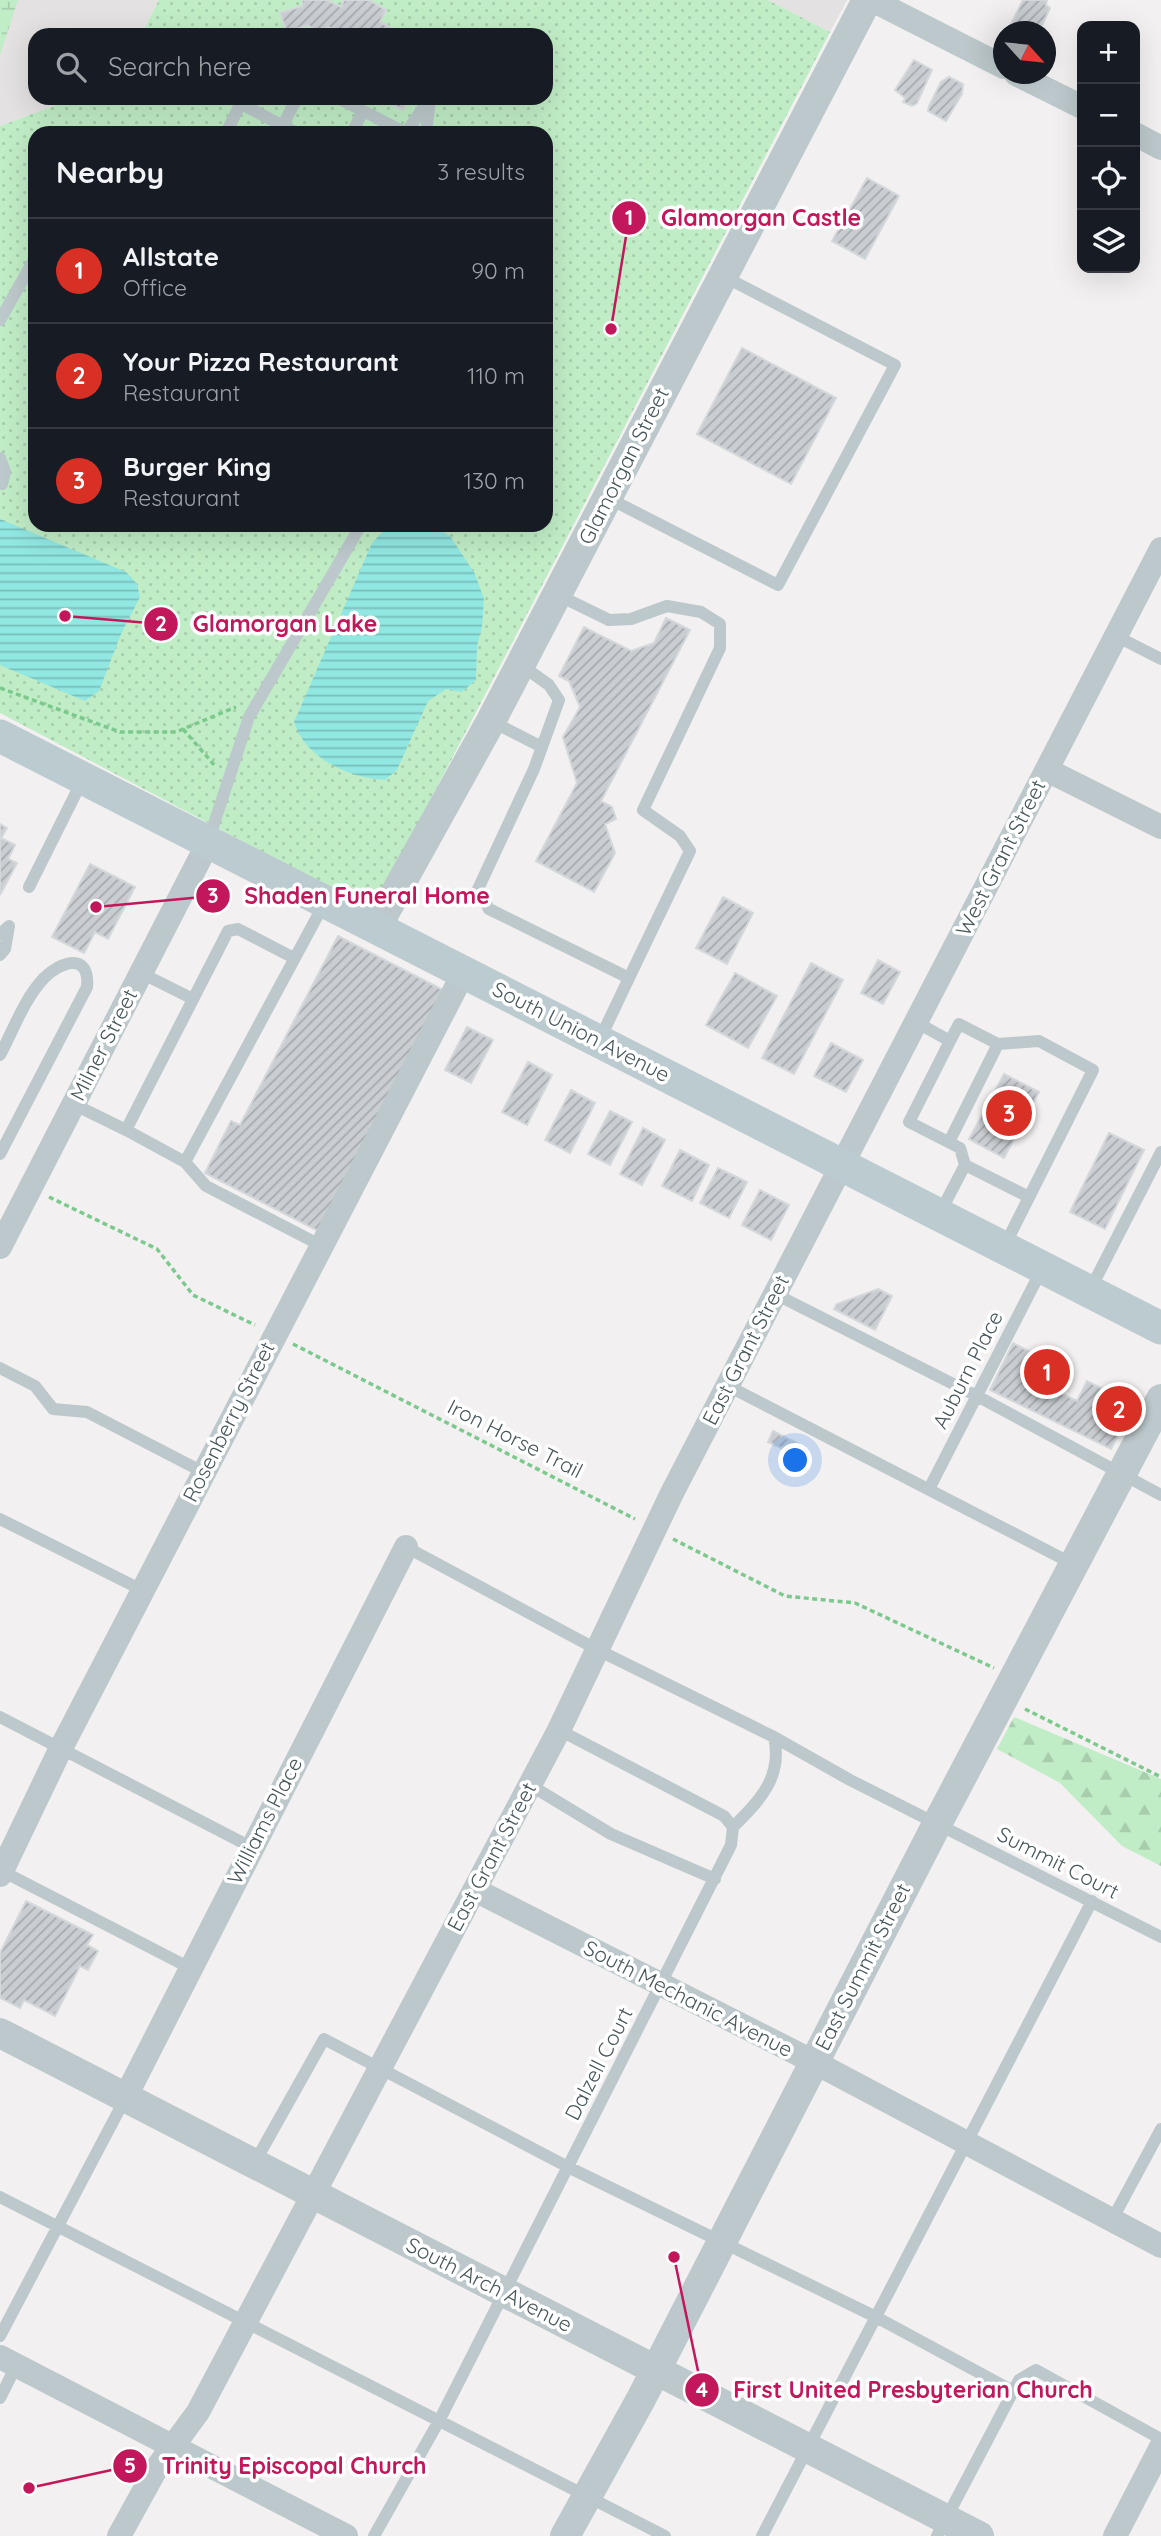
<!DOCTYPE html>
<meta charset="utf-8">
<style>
:root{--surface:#171b24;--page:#242831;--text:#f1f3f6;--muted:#9ea1a6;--line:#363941;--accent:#d93025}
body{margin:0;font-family:Quicksand,sans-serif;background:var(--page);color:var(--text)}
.controls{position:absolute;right:21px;top:21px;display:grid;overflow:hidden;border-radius:14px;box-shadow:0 7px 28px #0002}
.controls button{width:63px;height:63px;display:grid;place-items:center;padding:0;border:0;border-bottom:2px solid var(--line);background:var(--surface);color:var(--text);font:35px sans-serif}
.compass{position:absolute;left:993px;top:21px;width:63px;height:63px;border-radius:50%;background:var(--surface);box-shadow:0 7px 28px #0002;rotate:117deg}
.you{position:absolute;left:796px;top:1461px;width:24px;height:24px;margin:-18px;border:5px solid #fff;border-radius:50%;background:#1a73e8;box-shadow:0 0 0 10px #1a73e833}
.badge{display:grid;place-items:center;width:46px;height:46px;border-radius:50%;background:var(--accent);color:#fff;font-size:23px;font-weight:700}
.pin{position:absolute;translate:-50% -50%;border:4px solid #fff;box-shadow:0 2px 7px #0006}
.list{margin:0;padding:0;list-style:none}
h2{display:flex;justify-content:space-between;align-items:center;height:91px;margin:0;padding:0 28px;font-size:30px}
h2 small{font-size:23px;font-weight:400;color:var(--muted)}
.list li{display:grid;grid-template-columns:46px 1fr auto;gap:21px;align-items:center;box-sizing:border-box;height:105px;padding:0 28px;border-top:2px solid var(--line)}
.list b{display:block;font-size:26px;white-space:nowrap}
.list p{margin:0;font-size:23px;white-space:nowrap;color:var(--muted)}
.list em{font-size:23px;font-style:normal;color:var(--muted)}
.icon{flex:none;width:38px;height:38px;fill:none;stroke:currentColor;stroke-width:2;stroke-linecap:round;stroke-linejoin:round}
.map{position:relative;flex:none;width:1161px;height:2536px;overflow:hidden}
.search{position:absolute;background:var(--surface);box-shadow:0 7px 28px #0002;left:28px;top:28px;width:525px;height:77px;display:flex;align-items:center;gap:18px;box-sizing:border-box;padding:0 24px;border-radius:21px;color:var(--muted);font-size:26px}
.panel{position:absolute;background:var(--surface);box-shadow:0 7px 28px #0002;left:28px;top:126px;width:525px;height:406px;border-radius:21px}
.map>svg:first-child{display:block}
</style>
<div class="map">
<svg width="1161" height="2536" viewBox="0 0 1161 2536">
<defs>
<pattern id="grass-dots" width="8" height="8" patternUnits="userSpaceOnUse" patternTransform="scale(1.75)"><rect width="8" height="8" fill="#c1edc6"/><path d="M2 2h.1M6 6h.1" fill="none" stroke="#a7cdac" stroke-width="1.8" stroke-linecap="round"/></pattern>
<pattern id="forest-firs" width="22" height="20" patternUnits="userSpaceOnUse" patternTransform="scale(1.75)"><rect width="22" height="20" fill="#c1edc6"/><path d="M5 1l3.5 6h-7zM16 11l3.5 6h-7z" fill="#a7cdac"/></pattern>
<pattern id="wetland-marsh" width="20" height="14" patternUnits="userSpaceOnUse" patternTransform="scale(1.75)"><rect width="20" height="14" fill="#c1edc6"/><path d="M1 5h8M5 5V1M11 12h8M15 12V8" fill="none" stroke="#a7cdac"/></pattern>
<pattern id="water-rules" width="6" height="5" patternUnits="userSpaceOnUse" patternTransform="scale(1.75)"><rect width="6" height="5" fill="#91e7e2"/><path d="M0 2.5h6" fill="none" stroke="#78beba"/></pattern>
<pattern id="building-hatch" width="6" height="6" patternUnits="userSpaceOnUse" patternTransform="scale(1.75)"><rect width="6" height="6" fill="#caced2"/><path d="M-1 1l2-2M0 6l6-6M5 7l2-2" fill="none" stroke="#a6aaae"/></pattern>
</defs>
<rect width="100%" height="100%" fill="#f2f0f0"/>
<!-- education -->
<path fill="#e3e1e1" d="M0 0H159L141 35H35V98H75L0 126Z
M768 0H847L830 32Z"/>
<!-- grass -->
<path fill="url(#grass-dots)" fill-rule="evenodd" d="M159 0H768L830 32 373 910 0 713V126L75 98H546V35H141ZM35 133H546V525H35Z"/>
<!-- forest -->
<path fill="url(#forest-firs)" d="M1014 1717 1161 1779V1866L1122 1846 1060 1783 997 1749Z"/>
<!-- wetland -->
<path fill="url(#wetland-marsh)" d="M0 0H18L0 55Z"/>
<!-- water -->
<path fill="url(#water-rules)" d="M0 519 126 572 137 584 140 597 121 634 99 691 85 701 0 665Z
M389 525H431L450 536 475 574 484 599 482 627 477 646 476 680 462 692 446 689 428 701 397 770 385 780C349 778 305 758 294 722L372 543Z"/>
<!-- building -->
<path fill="url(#building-hatch)" stroke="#d4d8db" stroke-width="2" d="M327 0 341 7 344 0H369L386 10 380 22 406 35H331L334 29 328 27 317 32 308 25 287 32 280 13 302 6V0Z
M1023 0H1047L1046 5 1050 8 1039 32 1008 30Z
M914 60 932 70 917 103 912 106 903 102 905 98 895 90Z
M949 77 963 84 962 94 946 121 928 111 929 106 941 82Z
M378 98H409L403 110Z
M867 178 899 196 865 259 832 241Z
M742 348 836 398 791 484 697 434Z
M666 618 690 630 601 801 612 807 616 819 605 824 615 853 594 892 536 861 577 783 563 737 580 707 569 681 559 676 584 627 631 651 654 643Z
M0 824 7 828 1 838 15 845 8 859 17 863 0 895Z
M90 864 135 887 108 939 95 932 84 953 52 937Z
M723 897 753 913 727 964 696 948Z
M338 936 445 991 320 1232 205 1173 231 1121 240 1125Z
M878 960 900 972 883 1004 861 993Z
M811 963 843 980 794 1074 762 1058Z
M735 973 777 996 748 1048 706 1025Z
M467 1027 493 1040 471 1083 445 1070Z
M831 1043 863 1060 846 1092 814 1076Z
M528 1062 552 1075 527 1125 502 1112Z
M1004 1074 1039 1092 1004 1158 969 1139Z
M571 1090 595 1103 570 1153 545 1140Z
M610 1111 632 1122 610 1165 588 1154Z
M643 1128 665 1140 642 1185 620 1174Z
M1109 1133 1144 1150 1105 1229 1070 1212Z
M680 1150 709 1165 692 1201 662 1186Z
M718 1168 747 1182 729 1218 700 1203Z
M760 1190 789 1205 771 1240 742 1225Z
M878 1289 892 1296 875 1330 834 1309 837 1304Z
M1013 1343 1062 1368 1052 1389 1077 1401 1087 1381 1133 1404 1111 1449 990 1390Z
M773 1431 799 1444 794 1454 768 1442Z
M26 1901 93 1935 87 1945 98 1951 88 1970 80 1966 55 2016 24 2000 20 2008 0 1998V1953Z"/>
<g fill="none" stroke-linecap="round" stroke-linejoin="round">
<!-- path -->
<path stroke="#7bc98d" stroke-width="3.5" stroke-dasharray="5 3.5" stroke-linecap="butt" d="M0 688 120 732H176L236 707
M183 729 216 767
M49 1197 157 1249 193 1295 255 1325
M293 1344 635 1519
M673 1539 785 1596 855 1603 994 1668
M1025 1709 1161 1777"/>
<!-- service -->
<path stroke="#bcc8cb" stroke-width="12" d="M338 98 406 133
M241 104 297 133
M283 125 297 98
M226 133 243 99
M352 133 363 111
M406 133 430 98
M426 133 430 99
M0 320 35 258
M0 458 5 472 2 484
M608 498 778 585 895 365 723 276
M558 595 609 620 631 619 667 606 701 612 720 624V648L643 810 680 836 690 851 629 978
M1116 636 1161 659
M521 665 549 685 559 700 534 769 478 889 489 909 629 978 599 1041
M491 721 542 747
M209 839 249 717 361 525
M29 887 83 779
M0 934 9 926 5 949 0 955
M294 958 238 929 228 931 126 1130 185 1162 325 902
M141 973 193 999
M916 1022 950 1041 909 1122 960 1148 965 1165 940 1213
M950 1041 959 1024 998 1044 1039 1041 1093 1070 1004 1247
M0 1055C13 1031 24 999 44 978 60 962 90 951 87 987L0 1154
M73 1104 126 1130
M949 1142 998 1044
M185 1162 206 1186 320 1245
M965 1165 1029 1197
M1089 1292 1161 1152
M775 1294 977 1396 1161 1495
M0 1368 35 1386 53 1409 87 1412 203 1472
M728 1386 1073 1564
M929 1489 1042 1269
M0 1519 142 1590
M406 1547 598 1650 774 1737 850 1780 1161 1937
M0 1717 251 1847
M530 1785 611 1834 715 1879
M733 1827C760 1800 783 1777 774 1737
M0 1870 190 1968
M255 2162 324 2039 568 2167 876 2317 1013 2391
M0 2197 665 2536
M1112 2220 1161 2129
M0 2336 126 2097
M0 2398 16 2366
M374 2536 440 2419 731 1845 733 1827 724 1816 559 1730
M762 2536 1092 1901
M937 2536 1019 2380 1036 2370 1161 2439"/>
<!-- minor -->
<path stroke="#bcc8cb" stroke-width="24" d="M872 0 1004 67
M1016 74 1082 107
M1135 134 1161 148
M1047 770 1161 827
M0 1247 208 843
M0 1875 60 1750 464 972
M475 1890 814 2062 1161 2246
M126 2096 406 1547
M0 2357 346 2536
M119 2536 156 2469 198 2412 559 1730 672 1493 1161 549
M1115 2536 1161 2447"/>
<!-- tertiary -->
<path stroke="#bcc8cb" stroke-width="30" d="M376 928 491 721 867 0
M0 2033 979 2536
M565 2536 641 2399 937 1824 1161 1399"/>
<!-- secondary -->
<path stroke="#bccbd0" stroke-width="33" d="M0 736 1161 1328"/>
</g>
<g text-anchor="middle" stroke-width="7" stroke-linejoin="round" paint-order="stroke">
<!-- street labels -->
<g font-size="21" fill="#49585c" stroke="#fff">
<text transform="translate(624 466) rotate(-63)" y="7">Glamorgan Street</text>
<text transform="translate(1001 858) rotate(-63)" y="7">West Grant Street</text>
<text transform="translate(581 1032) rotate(27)" y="7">South Union Avenue</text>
<text transform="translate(104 1045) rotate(-63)" y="7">Milner Street</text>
<text transform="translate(746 1350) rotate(-63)" y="7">East Grant Street</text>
<text transform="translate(968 1370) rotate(-63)" y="7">Auburn Place</text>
<text transform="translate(229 1422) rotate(-63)" y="7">Rosenberry Street</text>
<text transform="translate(515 1439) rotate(27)" y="7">Iron Horse Trail</text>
<text transform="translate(265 1821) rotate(-63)" y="7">Williams Place</text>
<text transform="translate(492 1857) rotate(-62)" y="7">East Grant Street</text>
<text transform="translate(1058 1863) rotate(27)" y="7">Summit Court</text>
<text transform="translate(863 1967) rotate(-63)" y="7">East Summit Street</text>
<text transform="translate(688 1999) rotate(27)" y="7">South Mechanic Avenue</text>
<text transform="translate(599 2064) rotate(-63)" y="7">Dalzell Court</text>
<text transform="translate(489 2285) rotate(27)" y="7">South Arch Avenue</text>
</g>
</g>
<!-- callouts -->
<path fill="none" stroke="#c2185b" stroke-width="2.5" d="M611 329L629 218M65 616L161 624M96 907L213 896M674 2257L702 2390M29 2488L130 2466"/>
<g fill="#c2185b" stroke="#fff" stroke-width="2.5">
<circle cx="611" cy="329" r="7"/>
<circle cx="65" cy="616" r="7"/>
<circle cx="96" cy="907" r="7"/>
<circle cx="674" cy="2257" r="7"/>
<circle cx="29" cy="2488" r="7"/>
<circle cx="629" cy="218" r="18"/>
<circle cx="161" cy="624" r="18"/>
<circle cx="213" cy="896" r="18"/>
<circle cx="702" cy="2390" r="18"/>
<circle cx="130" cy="2466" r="18"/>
</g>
<g font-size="21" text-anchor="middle" font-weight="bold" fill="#fff">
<text x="629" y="225">1</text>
<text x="161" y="631">2</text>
<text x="213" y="903">3</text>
<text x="702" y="2397">4</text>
<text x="130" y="2473">5</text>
</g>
<g font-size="23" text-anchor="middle" font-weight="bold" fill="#c2185b" stroke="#fff" stroke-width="7" stroke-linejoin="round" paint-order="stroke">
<text x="761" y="226">Glamorgan Castle</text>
<text x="285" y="632">Glamorgan Lake</text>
<text x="367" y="904">Shaden Funeral Home</text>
<text x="913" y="2398">First United Presbyterian Church</text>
<text x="294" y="2474">Trinity Episcopal Church</text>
</g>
</svg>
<div class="controls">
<button>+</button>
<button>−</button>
<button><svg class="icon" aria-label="locate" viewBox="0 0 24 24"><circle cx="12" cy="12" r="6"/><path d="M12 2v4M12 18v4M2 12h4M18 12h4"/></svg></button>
<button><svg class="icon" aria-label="layers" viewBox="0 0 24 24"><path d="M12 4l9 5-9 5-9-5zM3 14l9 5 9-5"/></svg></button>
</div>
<svg class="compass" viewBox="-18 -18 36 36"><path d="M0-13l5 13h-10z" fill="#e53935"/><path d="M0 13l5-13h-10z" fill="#9ea1a6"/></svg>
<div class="you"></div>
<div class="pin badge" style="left:1047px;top:1372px">1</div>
<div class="pin badge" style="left:1119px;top:1409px">2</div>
<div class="pin badge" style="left:1009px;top:1113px">3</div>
<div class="search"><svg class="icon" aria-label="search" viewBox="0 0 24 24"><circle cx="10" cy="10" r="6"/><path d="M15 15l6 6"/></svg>Search here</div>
<section class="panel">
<h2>Nearby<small>3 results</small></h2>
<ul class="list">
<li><span class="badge">1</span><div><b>Allstate</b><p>Office</p></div><em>90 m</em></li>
<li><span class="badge">2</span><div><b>Your Pizza Restaurant</b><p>Restaurant</p></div><em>110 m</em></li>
<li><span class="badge">3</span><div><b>Burger King</b><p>Restaurant</p></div><em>130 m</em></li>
</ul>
</section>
</div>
